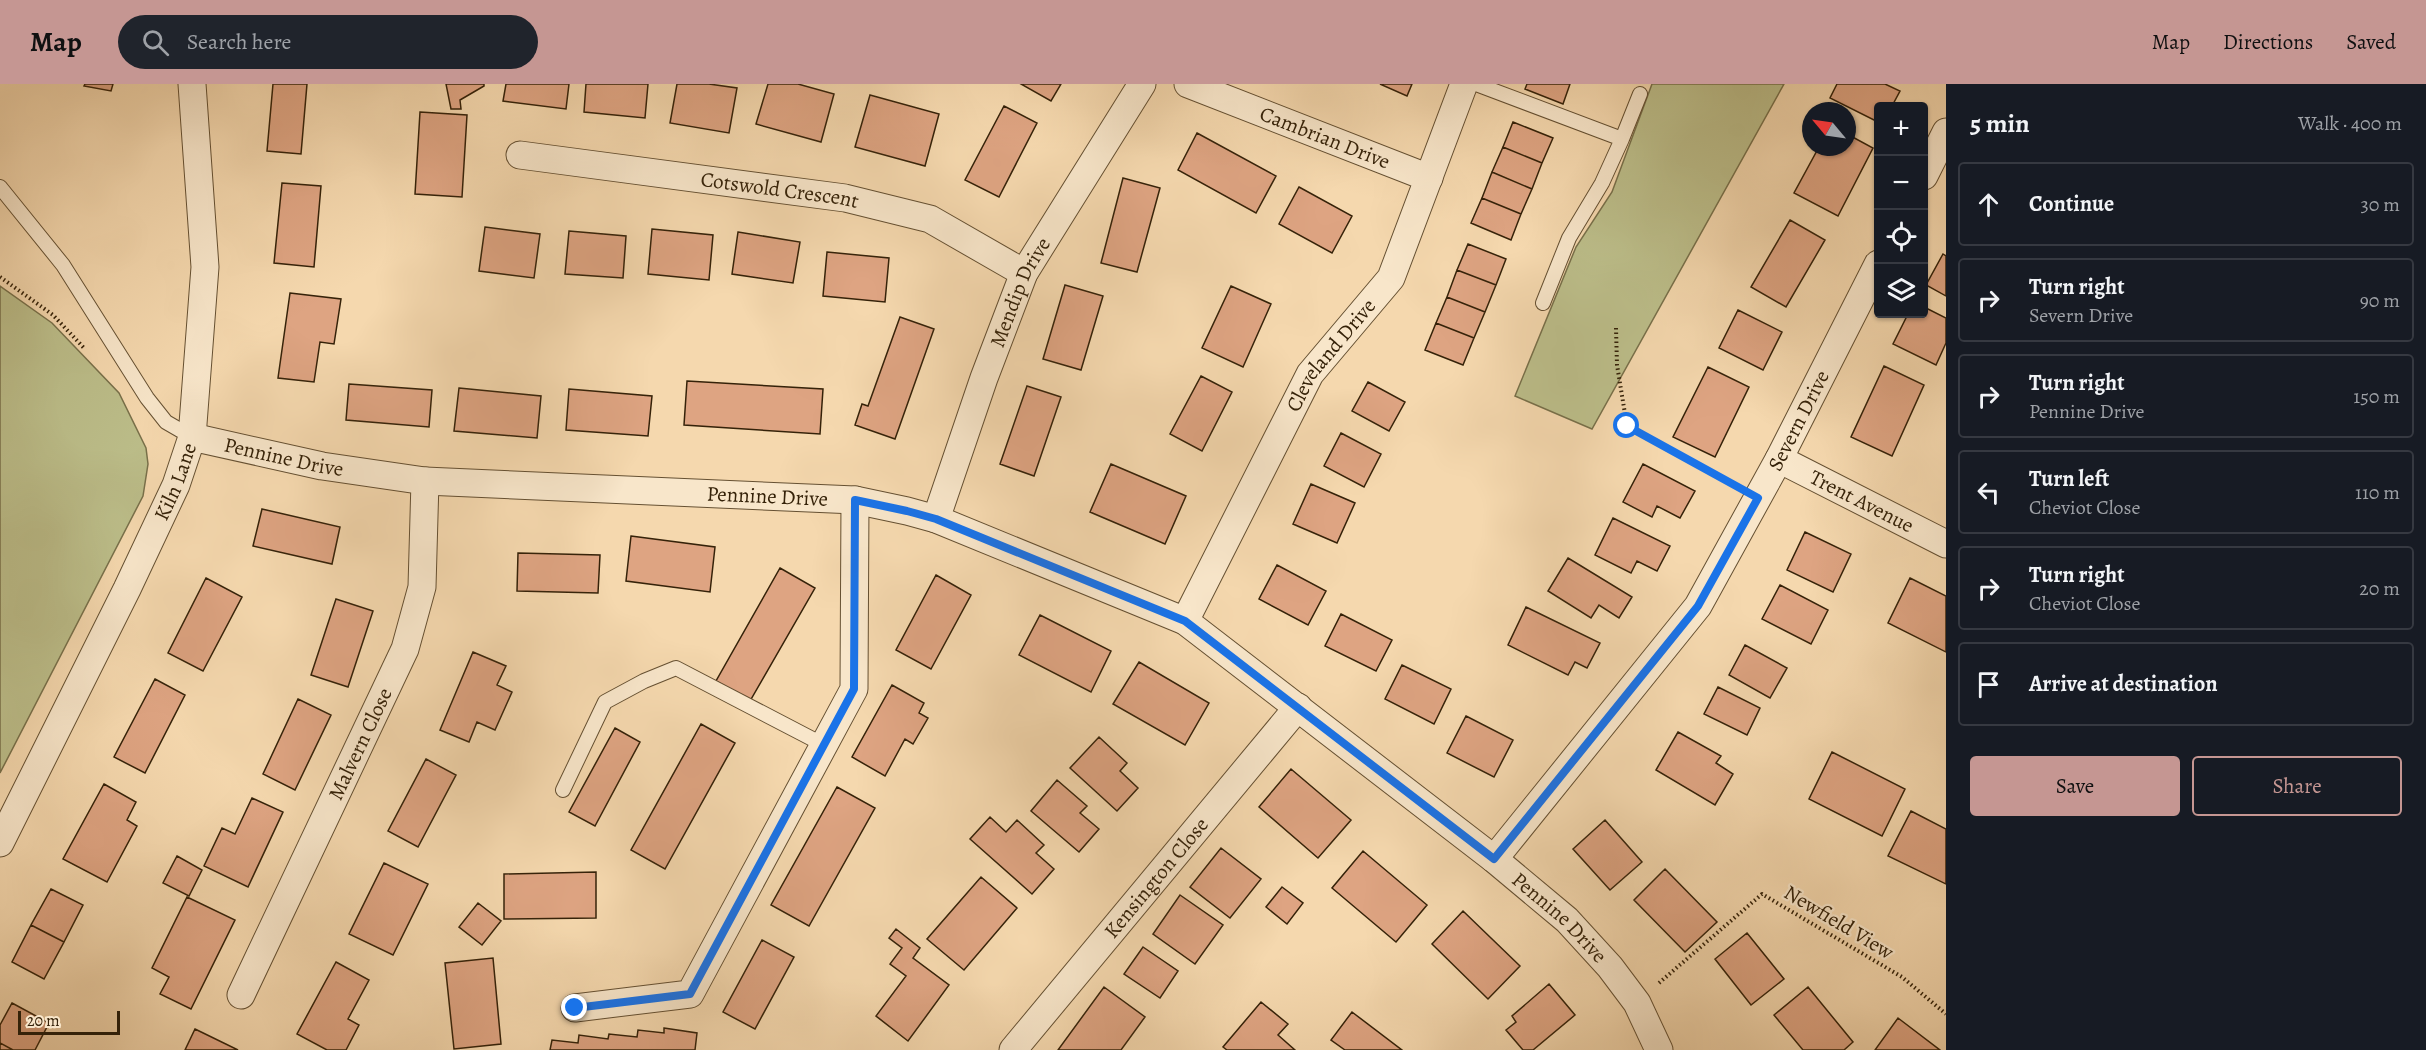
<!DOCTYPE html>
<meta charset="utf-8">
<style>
:root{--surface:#171b24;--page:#20242c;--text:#f1f3f6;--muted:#9ea1a6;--line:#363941;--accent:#c59692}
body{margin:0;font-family:Alegreya,serif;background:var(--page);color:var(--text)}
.controls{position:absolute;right:18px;top:18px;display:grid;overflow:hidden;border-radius:6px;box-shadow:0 2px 4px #0004}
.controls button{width:54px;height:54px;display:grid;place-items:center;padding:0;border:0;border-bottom:2px solid var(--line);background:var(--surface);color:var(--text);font:30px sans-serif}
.compass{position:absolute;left:1802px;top:18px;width:54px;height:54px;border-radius:50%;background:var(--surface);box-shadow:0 2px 4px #0004;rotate:299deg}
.scale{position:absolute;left:18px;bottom:15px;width:102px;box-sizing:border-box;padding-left:6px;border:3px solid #352209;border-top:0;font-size:16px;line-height:21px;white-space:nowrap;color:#352209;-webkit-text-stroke:4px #f8e6ca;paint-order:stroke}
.stop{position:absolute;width:18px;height:18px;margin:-14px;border:4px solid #1a73e8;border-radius:50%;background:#fff}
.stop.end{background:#1a73e8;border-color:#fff;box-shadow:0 2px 6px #0008}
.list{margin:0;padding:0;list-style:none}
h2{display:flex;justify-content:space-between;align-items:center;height:78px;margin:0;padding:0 24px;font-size:26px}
h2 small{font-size:20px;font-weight:400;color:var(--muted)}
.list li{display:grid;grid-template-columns:39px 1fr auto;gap:18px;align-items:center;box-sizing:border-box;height:84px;margin:0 12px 12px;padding:0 12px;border:2px solid var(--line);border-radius:6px}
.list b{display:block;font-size:22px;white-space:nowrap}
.list p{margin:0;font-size:20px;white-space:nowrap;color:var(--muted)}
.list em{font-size:20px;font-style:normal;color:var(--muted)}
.actions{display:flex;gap:12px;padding:18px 24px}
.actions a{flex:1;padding:14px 0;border:2px solid var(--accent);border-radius:6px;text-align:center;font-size:21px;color:var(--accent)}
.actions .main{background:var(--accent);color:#111}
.icon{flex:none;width:33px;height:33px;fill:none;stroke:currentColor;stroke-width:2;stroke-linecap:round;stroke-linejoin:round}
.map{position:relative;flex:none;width:1946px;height:966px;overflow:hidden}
header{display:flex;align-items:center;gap:36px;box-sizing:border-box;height:84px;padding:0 30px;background:var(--accent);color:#111}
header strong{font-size:28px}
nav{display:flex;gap:33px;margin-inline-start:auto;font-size:21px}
.search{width:420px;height:54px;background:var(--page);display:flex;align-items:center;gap:15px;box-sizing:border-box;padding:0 21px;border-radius:33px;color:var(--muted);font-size:22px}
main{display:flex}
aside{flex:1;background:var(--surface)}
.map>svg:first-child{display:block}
</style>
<header>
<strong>Map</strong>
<div class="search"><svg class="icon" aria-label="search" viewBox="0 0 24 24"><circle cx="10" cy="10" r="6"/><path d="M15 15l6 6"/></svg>Search here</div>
<nav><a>Map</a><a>Directions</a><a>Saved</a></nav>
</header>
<main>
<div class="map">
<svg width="1946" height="966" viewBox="0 0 1946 966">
<rect width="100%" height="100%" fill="#f5d8ae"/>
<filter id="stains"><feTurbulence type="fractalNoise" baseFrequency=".00333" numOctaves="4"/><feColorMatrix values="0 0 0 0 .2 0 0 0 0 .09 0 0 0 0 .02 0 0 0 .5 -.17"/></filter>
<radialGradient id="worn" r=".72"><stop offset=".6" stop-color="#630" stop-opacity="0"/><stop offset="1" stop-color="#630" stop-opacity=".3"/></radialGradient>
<!-- green -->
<path fill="#bcbe8a" stroke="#78704a" stroke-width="1.5" d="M1652 0H1784L1592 345 1515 312 1576 163 1612 108Z
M0 202 52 239 119 309 146 364 148 380 143 412 0 689Z"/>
<!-- building -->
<path fill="#dea482" stroke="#352209" stroke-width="1.5" d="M85 0H113L111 7 84 2Z
M273 0H307L301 70 267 67Z
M446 0H484V2L460 16 461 25H451Z
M506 0H569L566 25 503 17Z
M586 0H648L645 34 584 28Z
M677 0H709L737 4 729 49 670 39Z
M768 0H798L834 10 821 58 756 40Z
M1021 0H1061L1051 17Z
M1380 0H1412L1407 12Z
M1527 0H1570L1563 20 1525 5Z
M1837 0H1885L1900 7 1892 22H1878V38L1830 14Z
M870 11 939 30 925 82 855 63Z
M1004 22 1037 39 999 113 965 96Z
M420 28 467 31 462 113 415 110Z
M1513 38 1553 54 1542 79 1503 63Z
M1197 49 1276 92 1256 129 1178 86Z
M1847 50 1873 64 1838 132 1794 109 1819 63H1847Z
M1503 63 1542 79 1532 105 1492 88Z
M1492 88 1532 105 1521 130 1482 114Z
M1123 94 1160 104 1137 188 1101 179Z
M282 99 321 102 314 183 274 179Z
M1299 103 1352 132 1332 169 1279 140Z
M1482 114 1521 130 1511 156 1471 139Z
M1790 136 1825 156 1786 223 1751 203Z
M485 143 540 150 534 194 479 187Z
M652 145 713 151 709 196 648 190Z
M569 147 626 152 623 194 565 190Z
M738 148 800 158 793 199 732 190Z
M1468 160 1506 175 1496 201 1457 186Z
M827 168 889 174 885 218 823 212Z
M1943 170 1946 172V212L1926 201Z
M1457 186 1496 201 1485 228 1447 213Z
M1065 201 1103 212 1081 286 1043 275Z
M1231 202 1271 220 1243 283 1202 264Z
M290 209 341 215 334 260 320 258 314 298 278 294Z
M1447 213 1485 228 1474 254 1436 239Z
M1924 223 1946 234V259L1936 281 1893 260 1908 230H1924Z
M1738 226 1782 248 1763 286 1719 264Z
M900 233 934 245 895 355 855 341 862 320 868 322Z
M1436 239 1474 254 1463 281 1425 266Z
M1884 282 1924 301 1892 372 1851 353Z
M1708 283 1749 303 1715 373 1673 353Z
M1201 292 1232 308 1202 367 1170 350Z
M687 297 823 305 820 350 684 341Z
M1368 298 1405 318 1389 347 1352 327Z
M349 300 432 306 429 343 346 336Z
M1027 302 1061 313 1034 392 1000 380Z
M459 304 541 312 537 354 454 347Z
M569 305 652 312 648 352 566 346Z
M1341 349 1381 370 1364 403 1324 382Z
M1111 380 1186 412 1165 460 1090 428Z
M1643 380 1695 407 1680 434 1657 422 1652 433 1623 418Z
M1311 400 1355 419 1337 459 1293 440Z
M262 425 340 443 332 480 253 462Z
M1613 434 1670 462 1657 487 1637 477 1631 489 1595 471Z
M1805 448 1851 470 1833 508 1787 486Z
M631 452 715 463 710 508 626 497Z
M518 469 600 471 598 509 517 507Z
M1568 474 1632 513 1619 534 1599 521 1591 534 1548 507Z
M1277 481 1326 507 1308 541 1259 515Z
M780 484 815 504 750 617 716 597Z
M936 491 971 511 931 585 896 566Z
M206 494 242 513 203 587 168 569Z
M1910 494 1946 512V568L1888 539Z
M1780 501 1828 526 1811 560 1762 535Z
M336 515 373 527 348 603 311 591Z
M1526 523 1600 559 1587 584 1575 578 1568 591 1508 561Z
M1341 530 1392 556 1376 587 1325 562Z
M1040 531 1111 567 1091 608 1019 571Z
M1745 561 1787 584 1770 614 1729 591Z
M473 568 506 582 497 601 512 608 495 646 477 638 469 658 440 646Z
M1139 578 1209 619 1185 661 1113 620Z
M1402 581 1451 605 1434 640 1385 615Z
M155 595 185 611 145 689 114 673Z
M892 601 924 619 919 629 928 634 913 660 905 655 885 692 852 673Z
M1718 603 1760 624 1747 651 1704 630Z
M298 615 331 631 295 706 263 690Z
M1466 632 1513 656 1494 693 1447 669Z
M701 640 735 659 665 785 631 766Z
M615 644 640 658 595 742 569 728Z
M1678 648 1721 672 1716 679 1733 690 1715 721 1656 686Z
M1099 653 1127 679 1120 687 1138 704 1117 727 1070 684Z
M1832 668 1905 705 1882 752 1809 715Z
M426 675 456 691 418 763 388 747Z
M1291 685 1351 736 1318 774 1259 723Z
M1057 696 1087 722 1080 729 1099 745 1079 768 1031 727Z
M104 700 136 718 127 736 137 742 107 798 63 775Z
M837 703 875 724 809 842 771 821Z
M252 714 283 728 248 803 204 782 222 744 235 750Z
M1911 727 1946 745V800L1888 772Z
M990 733 1006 748 1017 736 1044 761 1036 769 1054 785 1032 810 970 755Z
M1605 736 1642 778 1610 806 1573 765Z
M1221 764 1261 795 1230 834 1190 803Z
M1363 767 1427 821 1396 858 1332 804Z
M177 772 202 786 189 812 163 799Z
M384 779 428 800 393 871 349 850Z
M1665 785 1717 838 1685 868 1634 816Z
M596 788V834L504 835V790Z
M981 793 1017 824 964 886 927 855Z
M1282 803 1303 819 1287 840 1266 823Z
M51 805 83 821 64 858 31 841Z
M1180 811 1223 841 1195 880 1153 850Z
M187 813 235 836 191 925 160 910 169 893 152 884Z
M478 819 501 837 482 861 459 843Z
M1463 827 1520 882 1488 915 1432 860Z
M31 841 64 858 44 895 12 878Z
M896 845 920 864 913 874 949 901 908 957 876 932 906 892 890 880 902 864 889 854Z
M1747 849 1784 895 1751 921 1715 875Z
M762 856 794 873 755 945 723 928Z
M1143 863 1178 887 1160 914 1124 890Z
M493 874 501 960 454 965 445 879Z
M336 878 369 896 348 935 359 941 346 966H327L297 950Z
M1549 900 1575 931 1533 966H1523L1506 946 1516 938 1512 932Z
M1104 903 1145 933 1121 966H1058Z
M1808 903 1853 958 1844 966H1803L1774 931Z
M1261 918 1288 940 1278 951 1295 966H1227L1223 963Z
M12 919 49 939 35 966H13L0 959V941Z
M1352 928 1402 966H1345L1331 956Z
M1898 934 1940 966H1875Z
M664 944 697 949 695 966H550L552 956 578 959 579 951 608 955 609 950 637 953 638 946 664 949Z
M195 945 238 966H185Z
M0 959 13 966H0Z"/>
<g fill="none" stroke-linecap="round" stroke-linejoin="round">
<!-- lane casing -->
<g stroke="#655032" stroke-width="16">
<path id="lane" d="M1476 0 1622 55 1602 99 1569 154 1543 219
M1622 55 1640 10
M0 103 63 181 147 314 166 338 192 353
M563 706 605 618 644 597 676 584 824 661"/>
</g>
<!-- street casing -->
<g stroke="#655032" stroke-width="29">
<g id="street">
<path id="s1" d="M1188 0 1429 94"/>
<path id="s2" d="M520 71 845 114 930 135 1024 189"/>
<path d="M1924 92 1946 48"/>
<path id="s3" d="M192 353 322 382 425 397 855 416 907 427 936 435 1185 537 1494 775 1567 836 1610 883 1637 919 1659 966"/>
<path id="s4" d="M1779 375 1946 460"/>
<path id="s5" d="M936 435 984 294 1024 189 1142 0"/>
<path id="s6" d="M1185 537 1310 290 1391 194 1464 0"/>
<path id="s7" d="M0 759 127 505 176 401 192 353 205 183 192 0"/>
<path id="s8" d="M1494 775 1698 522 1779 375 1878 180"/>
<path id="s9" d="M241 911 405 565 422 503 425 397"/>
<path d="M575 924 690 910 854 605 855 416"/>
<path id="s10" d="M1013 966 1298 623"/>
</g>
</g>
<!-- path -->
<path stroke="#352209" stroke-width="4" stroke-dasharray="1.5 3" stroke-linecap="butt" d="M0 193 53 231 84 264
M1616 244 1617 281 1627 342 1731 399
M1659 899 1762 810 1902 893 1946 930"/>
<!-- lane -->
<use href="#lane" stroke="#f8e6ca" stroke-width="14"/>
<!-- street -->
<use href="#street" stroke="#f8e6ca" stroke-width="27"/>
</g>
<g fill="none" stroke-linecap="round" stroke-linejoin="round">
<!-- route -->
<path stroke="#1a73e8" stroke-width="8" d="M575 924 690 910 854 605 855 416 907 427 936 435 1185 537 1494 775 1698 522 1758 414 1627 342"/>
</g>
<g text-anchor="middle" stroke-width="4.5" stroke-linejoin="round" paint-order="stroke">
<!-- street labels -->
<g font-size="21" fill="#352209" stroke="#f8e6ca">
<text dy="7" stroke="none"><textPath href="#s1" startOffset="147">Cambrian Drive</textPath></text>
<text dy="7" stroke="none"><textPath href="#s2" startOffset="262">Cotswold Crescent</textPath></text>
<text dy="7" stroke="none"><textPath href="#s5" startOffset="242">Mendip Drive</textPath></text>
<text dy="7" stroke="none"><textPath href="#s6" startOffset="304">Cleveland Drive</textPath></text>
<text dy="7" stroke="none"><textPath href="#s8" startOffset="536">Severn Drive</textPath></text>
<text dy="7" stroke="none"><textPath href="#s3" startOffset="94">Pennine Drive</textPath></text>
<text dy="7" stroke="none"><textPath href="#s7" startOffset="402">Kiln Lane</textPath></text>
<text dy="7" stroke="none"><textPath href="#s3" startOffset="580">Pennine Drive</textPath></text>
<text dy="7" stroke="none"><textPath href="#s4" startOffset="93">Trent Avenue</textPath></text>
<text dy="7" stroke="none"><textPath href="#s9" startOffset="278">Malvern Close</textPath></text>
<text dy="7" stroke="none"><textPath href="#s10" startOffset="224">Kensington Close</textPath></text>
<text dy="7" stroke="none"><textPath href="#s3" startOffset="1498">Pennine Drive</textPath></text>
<text transform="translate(1839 838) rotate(31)" y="7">Newfield View</text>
</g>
</g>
<rect width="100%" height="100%" filter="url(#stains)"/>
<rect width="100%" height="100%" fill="url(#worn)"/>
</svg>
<div class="controls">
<button>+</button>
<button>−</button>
<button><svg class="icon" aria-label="locate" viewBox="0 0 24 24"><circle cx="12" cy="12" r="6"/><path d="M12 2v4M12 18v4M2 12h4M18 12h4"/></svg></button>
<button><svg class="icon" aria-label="layers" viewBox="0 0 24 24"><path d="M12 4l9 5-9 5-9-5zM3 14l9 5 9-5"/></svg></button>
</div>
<svg class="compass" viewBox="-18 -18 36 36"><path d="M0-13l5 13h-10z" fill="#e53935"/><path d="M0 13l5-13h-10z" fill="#9ea1a6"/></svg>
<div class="scale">20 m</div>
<div class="stop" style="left:1627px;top:342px"></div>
<div class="stop end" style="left:575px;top:924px"></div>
</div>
<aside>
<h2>5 min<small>Walk · 400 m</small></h2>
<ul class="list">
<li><svg class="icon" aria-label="ahead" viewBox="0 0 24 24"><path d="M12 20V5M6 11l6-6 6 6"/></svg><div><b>Continue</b></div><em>30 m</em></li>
<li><svg class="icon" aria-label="right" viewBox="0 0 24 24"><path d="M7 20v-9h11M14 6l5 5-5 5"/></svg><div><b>Turn right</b><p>Severn Drive</p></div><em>90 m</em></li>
<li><svg class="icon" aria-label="right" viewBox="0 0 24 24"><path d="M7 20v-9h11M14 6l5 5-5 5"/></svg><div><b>Turn right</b><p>Pennine Drive</p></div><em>150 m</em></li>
<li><svg class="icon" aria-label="left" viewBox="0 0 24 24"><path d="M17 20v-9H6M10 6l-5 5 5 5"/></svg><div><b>Turn left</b><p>Cheviot Close</p></div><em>110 m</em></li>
<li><svg class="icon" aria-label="right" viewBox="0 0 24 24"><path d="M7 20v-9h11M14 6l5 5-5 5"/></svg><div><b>Turn right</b><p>Cheviot Close</p></div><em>20 m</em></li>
<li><svg class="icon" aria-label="arrive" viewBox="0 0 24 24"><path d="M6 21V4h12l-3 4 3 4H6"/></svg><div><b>Arrive at destination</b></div></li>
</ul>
<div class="actions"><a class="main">Save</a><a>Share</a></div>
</aside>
</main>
